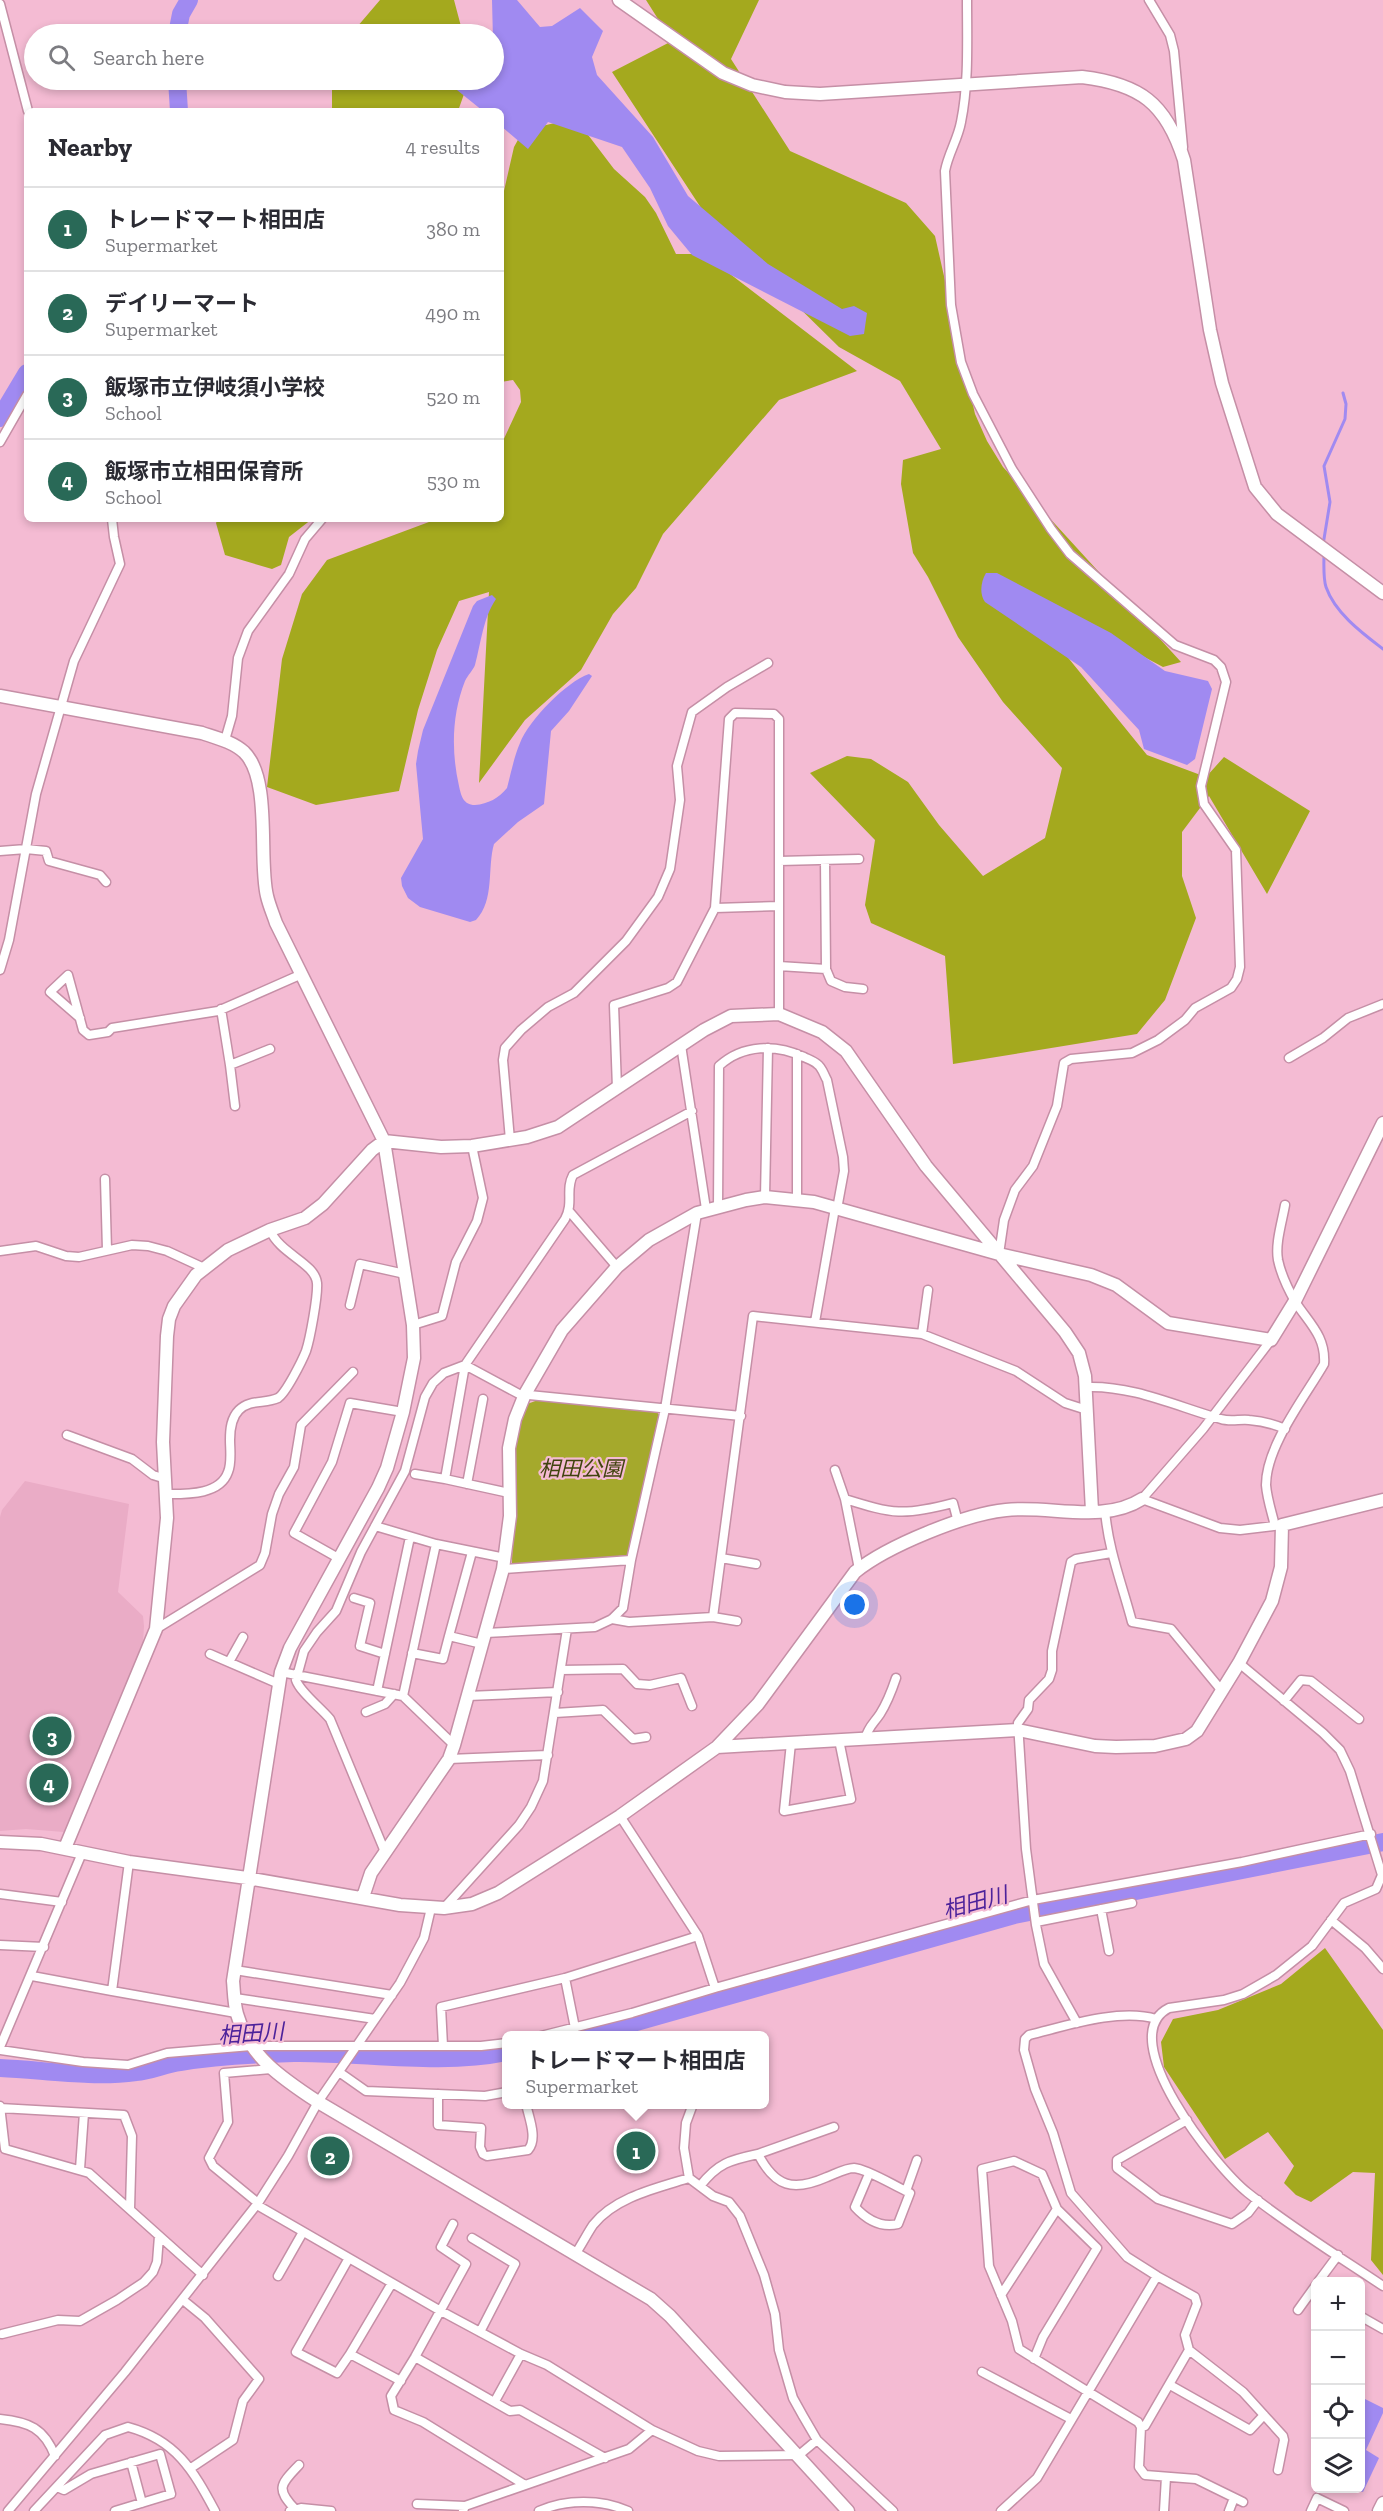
<!DOCTYPE html>
<meta charset="utf-8">
<style>
:root{--surface:#fff;--page:#f7f7f7;--text:#2b2b33;--muted:#7c7c81;--line:#e1e1e2;--accent:#296957}
body{margin:0;font-family:"Zilla Slab","Noto Sans JP",serif;background:var(--page);color:var(--text)}
.controls{position:absolute;right:18px;bottom:18px;display:grid;overflow:hidden;border-radius:9px;box-shadow:0 3px 9px #0003}
.controls button{width:54px;height:54px;display:grid;place-items:center;padding:0;border:0;border-bottom:2px solid var(--line);background:var(--surface);color:var(--text);font:30px sans-serif}
.you{position:absolute;left:855px;top:1605px;width:21px;height:21px;margin:-15px;border:4px solid #fff;border-radius:50%;background:#1a73e8;box-shadow:0 0 0 9px #1a73e833}
.badge{display:grid;place-items:center;width:39px;height:39px;border-radius:50%;background:var(--accent);color:#fff;font-size:20px;font-weight:700}
.pin{position:absolute;translate:-50% -50%;border:3px solid #fff;box-shadow:0 2px 6px #0006}
.popup{position:absolute;left:502px;top:2031px;width:267px;height:78px;box-sizing:border-box;display:grid;place-content:center;border-radius:9px;background:var(--surface);filter:drop-shadow(0 2px 4px #0005);font-size:20px;white-space:nowrap;color:var(--muted)}
.popup b{font-size:22px;color:var(--text)}
.popup::after{content:'';position:absolute;left:50%;top:100%;margin-left:-12px;border:12px solid transparent;border-top-color:var(--surface)}
.list{margin:0;padding:0;list-style:none}
h2{display:flex;justify-content:space-between;align-items:center;height:78px;margin:0;padding:0 24px;font-size:26px}
h2 small{font-size:20px;font-weight:400;color:var(--muted)}
.list li{display:grid;grid-template-columns:39px 1fr auto;gap:18px;align-items:center;box-sizing:border-box;height:84px;padding:0 24px;border-top:2px solid var(--line)}
.list b{display:block;font-size:22px;white-space:nowrap}
.list p{margin:0;font-size:20px;white-space:nowrap;color:var(--muted)}
.list em{font-size:20px;font-style:normal;color:var(--muted)}
.icon{flex:none;width:33px;height:33px;fill:none;stroke:currentColor;stroke-width:2;stroke-linecap:round;stroke-linejoin:round}
.map{position:relative;flex:none;width:1383px;height:2511px;overflow:hidden}
.search{position:absolute;background:var(--surface);box-shadow:0 3px 9px #0003;left:24px;top:24px;width:480px;height:66px;display:flex;align-items:center;gap:15px;box-sizing:border-box;padding:0 21px;border-radius:33px;color:var(--muted);font-size:22px}
.panel{position:absolute;background:var(--surface);box-shadow:0 3px 9px #0003;left:24px;top:108px;width:480px;height:414px;border-radius:9px}
.map>svg:first-child{display:block}
</style>
<div class="map">
<svg width="1383" height="2511" viewBox="0 0 1383 2511">
<rect width="100%" height="100%" fill="#f4bbd3"/>
<!-- built -->
<path fill="#eaacc6" d="M25 1481 129 1504 118 1592 143 1616 144 1626 143 1642 64 1832 26 1829 0 1831V1517L2 1510Z"/>
<!-- green -->
<path fill="#a5a92c" d="M541 1399 656 1411 660 1416 629 1555 516 1565 512 1563 515 1443 527 1404Z"/>
<!-- forest -->
<path fill="#a4a91e" d="M380 0H454L463 34H351Z
M646 0H759L731 59 790 151 906 203 935 236 975 414 987 441 1003 467 1181 662 1163 667 1009 585 1147 755 1206 777 1224 757 1310 811 1267 894 1209 796 1182 832V876L1196 918 1165 1000 1137 1034 953 1064 945 956 871 923 865 905 875 840 810 773 847 756 871 759 908 782 939 825 983 876 1045 838 1062 768 1003 702 958 637 928 577 913 553 901 484 903 460 941 449 900 381 839 347 707 217 612 72 672 41Z
M332 80H469L458 111H332Z
M559 122 579 123 614 169 645 197 656 213 676 254H704L857 371 779 400 663 534 636 588 613 614 581 670 525 720 479 783 489 592 459 601 437 650 418 710 399 791 316 805 267 787 282 659 302 594 327 560 437 519H501V445L521 402 520 390 513 380 501 382V204L514 147 519 138 542 126Z
M218 519H312L289 537 281 565 272 569 225 555 216 523Z
M1325 1948 1383 2030V2275L1371 2260 1375 2173 1353 2172 1311 2202 1296 2195 1284 2183 1294 2166 1268 2132 1225 2159 1164 2067 1161 2042 1173 2019 1218 2010 1281 1984Z"/>
<!-- water -->
<path fill="#a08af1" d="M492 0H517L540 27 552 26 580 8 603 31 592 57 597 75 653 137 688 196 768 264 842 309 854 306 867 313 864 334 850 336 692 255 668 226 650 188 622 147 548 122 528 149 501 126V111H483L457 90 459 80H494Z
M986 573H997L1111 633 1165 671 1208 681 1212 689 1195 759 1187 765 1144 749 1139 730 1081 667 985 602C979 594 981 581 986 573Z
M492 595 496 599C483 618 481 643 475 665 473 670 468 675 465 681 452 714 451 751 459 786 461 795 463 805 475 805 488 804 499 798 507 788 511 773 514 757 520 743 529 720 566 682 589 674L592 676 569 711 551 731 544 804 518 822 494 844C487 868 495 900 476 920L470 922 420 907 408 898 402 886 401 878 423 839 416 764 418 751 423 730 473 606 477 601Z
M1361 2397 1383 2408V2413L1366 2450 1379 2458 1363 2492 1355 2489 1360 2488Z"/>
<g fill="none" stroke-linecap="round" stroke-linejoin="round">
<!-- stream -->
<path stroke="#a08af1" stroke-width="3" d="M1323 545 1330 502 1324 466 1345 419 1346 404 1343 393
M1324 554C1324 564 1323 578 1326 587 1335 613 1362 633 1383 649"/>
<!-- river -->
<path stroke="#a08af1" stroke-width="18" d="M177 34 181 14 189 0
M177 80 179 111
M0 418 27 373
M587 2036 1014 1915 1383 1842
M0 2068C45 2070 92 2078 136 2072 151 2071 165 2064 180 2062 217 2056 256 2054 294 2053 363 2052 439 2066 507 2052"/>
<!-- street casing -->
<g stroke="#c58fa6" stroke-width="11">
<path id="street" d="M967 0C967 40 969 83 961 122 958 139 948 154 945 171L951 305 961 362 973 394 1012 469 1051 529 1070 554 1175 645 1214 660 1221 667 1226 682 1201 786 1204 804 1236 850 1240 967 1237 979 1231 988 1195 1008 1185 1020 1158 1040 1132 1053 1071 1059 1064 1063 1057 1106 1033 1166 1015 1190 1004 1220 999 1254
M1149 0 1170 35 1174 51 1183 147
M0 4 28 111
M0 442 27 395
M225 740 232 716 238 658 248 631 289 574 305 539 322 519
M0 851 26 849 46 851 49 861 100 875 106 882
M825 860 826 969
M779 861 859 859
M715 908 779 906
M779 966 826 969 831 981 845 987 863 989
M0 970 9 940 36 794 74 661 120 564 114 537 112 519
M221 1009 230 1065 270 1049
M80 1018 50 992 68 975 83 1030 89 1035 108 1032 112 1028 218 1011 302 974
M681 1045 706 1209
M797 1054V1199
M1289 1058 1323 1038 1348 1018 1383 1004
M230 1065 235 1106
M617 1088 614 1005 668 988 677 982 715 908 729 719 735 713 774 714 779 719V1014
M510 1140 503 1060 505 1048 521 1030 548 1007 574 993 626 941 658 897 670 869 680 800 677 766 692 712 727 687 768 663
M105 1179 107 1250
M765 1197 768 1048
M718 1206 719 1066C743 1044 776 1044 804 1057 808 1059 814 1061 817 1064 822 1067 824 1075 827 1080L843 1157 844 1171 837 1209
M569 1211 617 1267
M0 1251 36 1246 66 1256 79 1257 132 1245 148 1246 167 1251 204 1268
M350 1305 360 1264 405 1274
M815 1322 835 1208
M413 1325 442 1316 456 1262 477 1221 483 1198 472 1146
M922 1334 1016 1371 1065 1403 1087 1410
M1271 1340 1203 1429 1142 1499 1220 1528 1240 1530 1282 1525
M1086 1387C1132 1385 1178 1407 1221 1419 1230 1422 1240 1419 1249 1420 1261 1421 1274 1424 1285 1429
M67 1435 132 1459 153 1475 166 1479
M835 1470 845 1499 859 1569
M415 1474 445 1479 465 1365 565 1219C574 1202 565 1190 573 1175L692 1111
M445 1479 509 1493
M467 1484 483 1399
M167 1494C187 1494 220 1495 228 1472 232 1463 230 1449 230 1440 230 1429 231 1418 239 1410 250 1399 265 1404 278 1398 286 1393 302 1361 306 1351 310 1339 318 1296 317 1283 315 1263 280 1254 270 1230
M845 1499C893 1514 904 1516 953 1503L958 1522
M1105 1510C1108 1549 1122 1584 1132 1622L1171 1629 1222 1691
M375 1526 436 1544 505 1558
M1275 1526C1272 1513 1267 1499 1266 1485 1266 1446 1305 1397 1324 1364 1326 1337 1310 1324 1296 1303 1289 1291 1281 1274 1278 1260 1275 1244 1282 1222 1285 1205
M472 1552 449 1636 482 1644
M721 1558 756 1564
M340 1559 294 1533 332 1462 350 1403 403 1412
M503 1569 631 1560
M354 1598 370 1603 360 1646 385 1654
M713 1617 737 1621
M612 1619 629 1622 713 1617 753 1316 922 1334 928 1290
M156 1629 260 1565 265 1553 272 1514 279 1494 294 1467 301 1425 353 1372
M486 1633 595 1627 612 1619 623 1608 631 1560 665 1409 697 1213
M412 1653 443 1659 449 1636
M210 1654 279 1684
M229 1662 243 1637
M1239 1663 1323 1733 1340 1750 1350 1771 1382 1875 1376 1889 1344 1903 1312 1946 1276 1975 1243 1994 1224 2000 1169 2008C1111 2037 1217 2169 1248 2193 1291 2227 1338 2256 1383 2286
M561 1670 623 1669 637 1684 650 1685 681 1678 692 1706
M281 1672 403 1696 454 1745
M377 1691 410 1537
M403 1696 436 1544
M468 1696 558 1692
M1284 1701 1301 1680 1311 1681 1359 1719
M366 1712 385 1704 394 1694
M555 1713 603 1710 633 1739 646 1737
M865 1739C868 1727 874 1723 880 1714 887 1703 892 1690 896 1678
M791 1743 784 1811 851 1799 839 1740
M449 1759 548 1755
M620 1816 698 1936 715 1988
M385 1852 330 1719C320 1707 300 1692 296 1680L304 1651 317 1632 336 1611 361 1552 405 1471 425 1397 433 1383 444 1373 465 1365 519 1394 741 1416
M129 1862 112 1991 236 2013
M0 1894 62 1902
M444 1908 519 1825 531 1807 543 1781 567 1629
M1101 1909 1109 1951
M1331 1920 1365 1948 1383 1969
M1036 1922 1132 1903
M0 1945 44 1947
M235 1970 392 1995
M32 1976 112 1991
M565 1978 575 2028
M235 1998 375 2019
M1156 2019C1119 2008 1066 2026 1029 2035L1025 2039 1024 2050 1035 2089 1053 2133 1071 2193 1127 2257 1157 2276 1195 2297 1197 2304 1185 2335 1189 2350 1243 2392 1283 2436 1284 2440 1278 2470
M1077 2023 1044 1964 1036 1925 1026 1849 1018 1723 1028 1709 1029 1700 1049 1679 1052 1670V1651L1071 1562 1076 1559 1111 1553
M541 2036 632 2013 715 1988 1033 1900 1242 1862 1371 1834
M443 2046 441 2007 565 1978 698 1936
M0 2047 82 1853
M0 2050 83 2062 128 2065 167 2053 251 2046H481L507 2043
M339 2072 366 2091 485 2096 507 2092
M438 2094V2125L481 2128 480 2147 483 2154 487 2156 528 2150C538 2139 529 2118 526 2104
M0 2106 5 2149 89 2173 203 2275
M0 2108 124 2115 132 2136 130 2209
M1187 2120 1117 2160V2168L1158 2199 1232 2224 1248 2213 1258 2200
M758 2154 834 2127
M80 2169 84 2113
M689 2178 684 2148 686 2123 693 2104
M700 2186C718 2163 730 2160 758 2154 775 2187 793 2192 827 2177 835 2174 846 2168 854 2168 867 2169 893 2185 906 2191L910 2193 898 2224C881 2228 866 2219 855 2207L869 2174
M906 2191 917 2160
M258 2203 213 2166 209 2158 228 2122 224 2073 271 2069
M257 2205 439 2310 521 2354 547 2365 652 2430 698 2451 719 2456 799 2455 817 2440
M453 2224 441 2247 466 2264 415 2357 391 2396 394 2410 423 2422 525 2485
M472 2238 515 2264 480 2332
M576 2253C582 2244 587 2234 593 2225 615 2197 657 2188 689 2178L713 2196 729 2202 740 2216 764 2275 775 2314 779 2350 793 2398 803 2416 817 2440 893 2511
M349 2258 296 2352 337 2373 350 2354 401 2381
M278 2276 303 2232
M1318 2282 1338 2255
M1001 2295 1057 2209
M183 2300 205 2318 259 2379 243 2401 233 2440 191 2468
M1298 2310 1316 2285
M1360 2316 1383 2329
M2 2334 58 2320 80 2321 117 2300 144 2282 153 2272 157 2262 159 2236
M350 2354 392 2283
M415 2357 510 2411 520 2410 605 2458
M1034 2359 1043 2337 1097 2248 1057 2209 1042 2174 1014 2161 982 2169 989 2266 1012 2321 1019 2349C1059 2374 1098 2398 1138 2422L1141 2427 1139 2467 1145 2475 1196 2479 1243 2502
M982 2372 1071 2419
M1170 2385 1250 2430 1264 2415
M495 2401 521 2354
M0 2419C29 2422 44 2428 55 2456
M1141 2427 1145 2426 1189 2350
M131 2462 142 2503
M57 2487 64 2490 91 2474 160 2454 171 2494 115 2511
M417 2504 465 2506
M295 2509C275 2488 281 2484 299 2465
M8 2511 125 2372 258 2203 288 2156 318 2102 400 1983 424 1938 431 1908
M34 2511 105 2435 128 2427C176 2440 193 2470 215 2511
M290 2511 301 2508 331 2511
M463 2511 465 2506 629 2449 652 2430
M539 2511C566 2499 601 2499 628 2511
M1001 2511 1037 2478 1157 2276
M1164 2511 1166 2477
M1229 2511 1234 2498
M1311 2511 1317 2498 1344 2511"/>
</g>
<!-- secondary casing -->
<g stroke="#c58fa6" stroke-width="15">
<path id="secondary" d="M619 0 723 73 752 85 785 92 820 94 1082 77C1140 84 1166 103 1184 160L1210 330 1222 383 1255 487 1277 514 1383 593
M0 696 202 733C217 738 233 742 244 752 272 779 258 860 267 896 269 905 273 914 276 923L384 1141 413 1325 414 1358 403 1412 387 1468 378 1488 290 1648 281 1672 233 1981C234 1991 234 2004 237 2014 249 2057 283 2079 318 2102L651 2299 670 2316 848 2511
M717 1747 1018 1730 1095 1746 1116 1747 1155 1746 1186 1739 1197 1731 1239 1663 1272 1601 1281 1567 1282 1525 1383 1500
M0 1842 41 1844 129 1862 247 1878 400 1905 444 1908 472 1904 498 1893 620 1816 717 1747 758 1704 855 1572C887 1546 965 1514 1006 1510 1050 1505 1103 1524 1142 1499
M65 1848 156 1629 167 1518 163 1442 167 1336 169 1319 174 1306 196 1275 228 1250 270 1230 305 1218 323 1204 372 1150 384 1141 441 1147 472 1146 527 1137 558 1127 704 1030 731 1016 779 1014 822 1032 846 1051 926 1166 1065 1332 1079 1353 1085 1376 1092 1511
M363 1897 371 1873 449 1759 454 1745 503 1569 510 1516 509 1448 515 1419 525 1394 562 1330 617 1267 649 1240 697 1213 746 1200 765 1197 814 1202 999 1254 1091 1275 1116 1285 1168 1323 1271 1340 1295 1301 1383 1123
M1379 2511 1383 2503"/>
</g>
<!-- street -->
<use href="#street" stroke="#fff" stroke-width="8"/>
<!-- secondary -->
<use href="#secondary" stroke="#fff" stroke-width="12"/>
</g>
<g text-anchor="middle" stroke-width="4.5" stroke-linejoin="round" paint-order="stroke">
<!-- park labels -->
<g font-size="21" font-style="italic" fill="#41430f" stroke="#f4bbd3">
<text x="581" y="1476">相田公園</text>
</g>
<!-- water labels -->
<g font-size="22" font-style="italic" fill="#4d239b" stroke="#f4bbd3">
<text transform="translate(975 1902) rotate(-15)" y="8">相田川</text>
<text transform="translate(251 2033) rotate(-4)" y="8">相田川</text>
</g>
</g>
</svg>
<div class="controls">
<button>+</button>
<button>−</button>
<button><svg class="icon" aria-label="locate" viewBox="0 0 24 24"><circle cx="12" cy="12" r="6"/><path d="M12 2v4M12 18v4M2 12h4M18 12h4"/></svg></button>
<button><svg class="icon" aria-label="layers" viewBox="0 0 24 24"><path d="M12 4l9 5-9 5-9-5zM3 14l9 5 9-5"/></svg></button>
</div>
<div class="you"></div>
<div class="pin badge" style="left:636px;top:2151px">1</div>
<div class="popup"><b>トレードマート相田店</b>Supermarket</div>
<div class="pin badge" style="left:330px;top:2156px">2</div>
<div class="pin badge" style="left:52px;top:1736px">3</div>
<div class="pin badge" style="left:49px;top:1783px">4</div>
<div class="search"><svg class="icon" aria-label="search" viewBox="0 0 24 24"><circle cx="10" cy="10" r="6"/><path d="M15 15l6 6"/></svg>Search here</div>
<section class="panel">
<h2>Nearby<small>4 results</small></h2>
<ul class="list">
<li><span class="badge">1</span><div><b>トレードマート相田店</b><p>Supermarket</p></div><em>380 m</em></li>
<li><span class="badge">2</span><div><b>デイリーマート</b><p>Supermarket</p></div><em>490 m</em></li>
<li><span class="badge">3</span><div><b>飯塚市立伊岐須小学校</b><p>School</p></div><em>520 m</em></li>
<li><span class="badge">4</span><div><b>飯塚市立相田保育所</b><p>School</p></div><em>530 m</em></li>
</ul>
</section>
</div>
